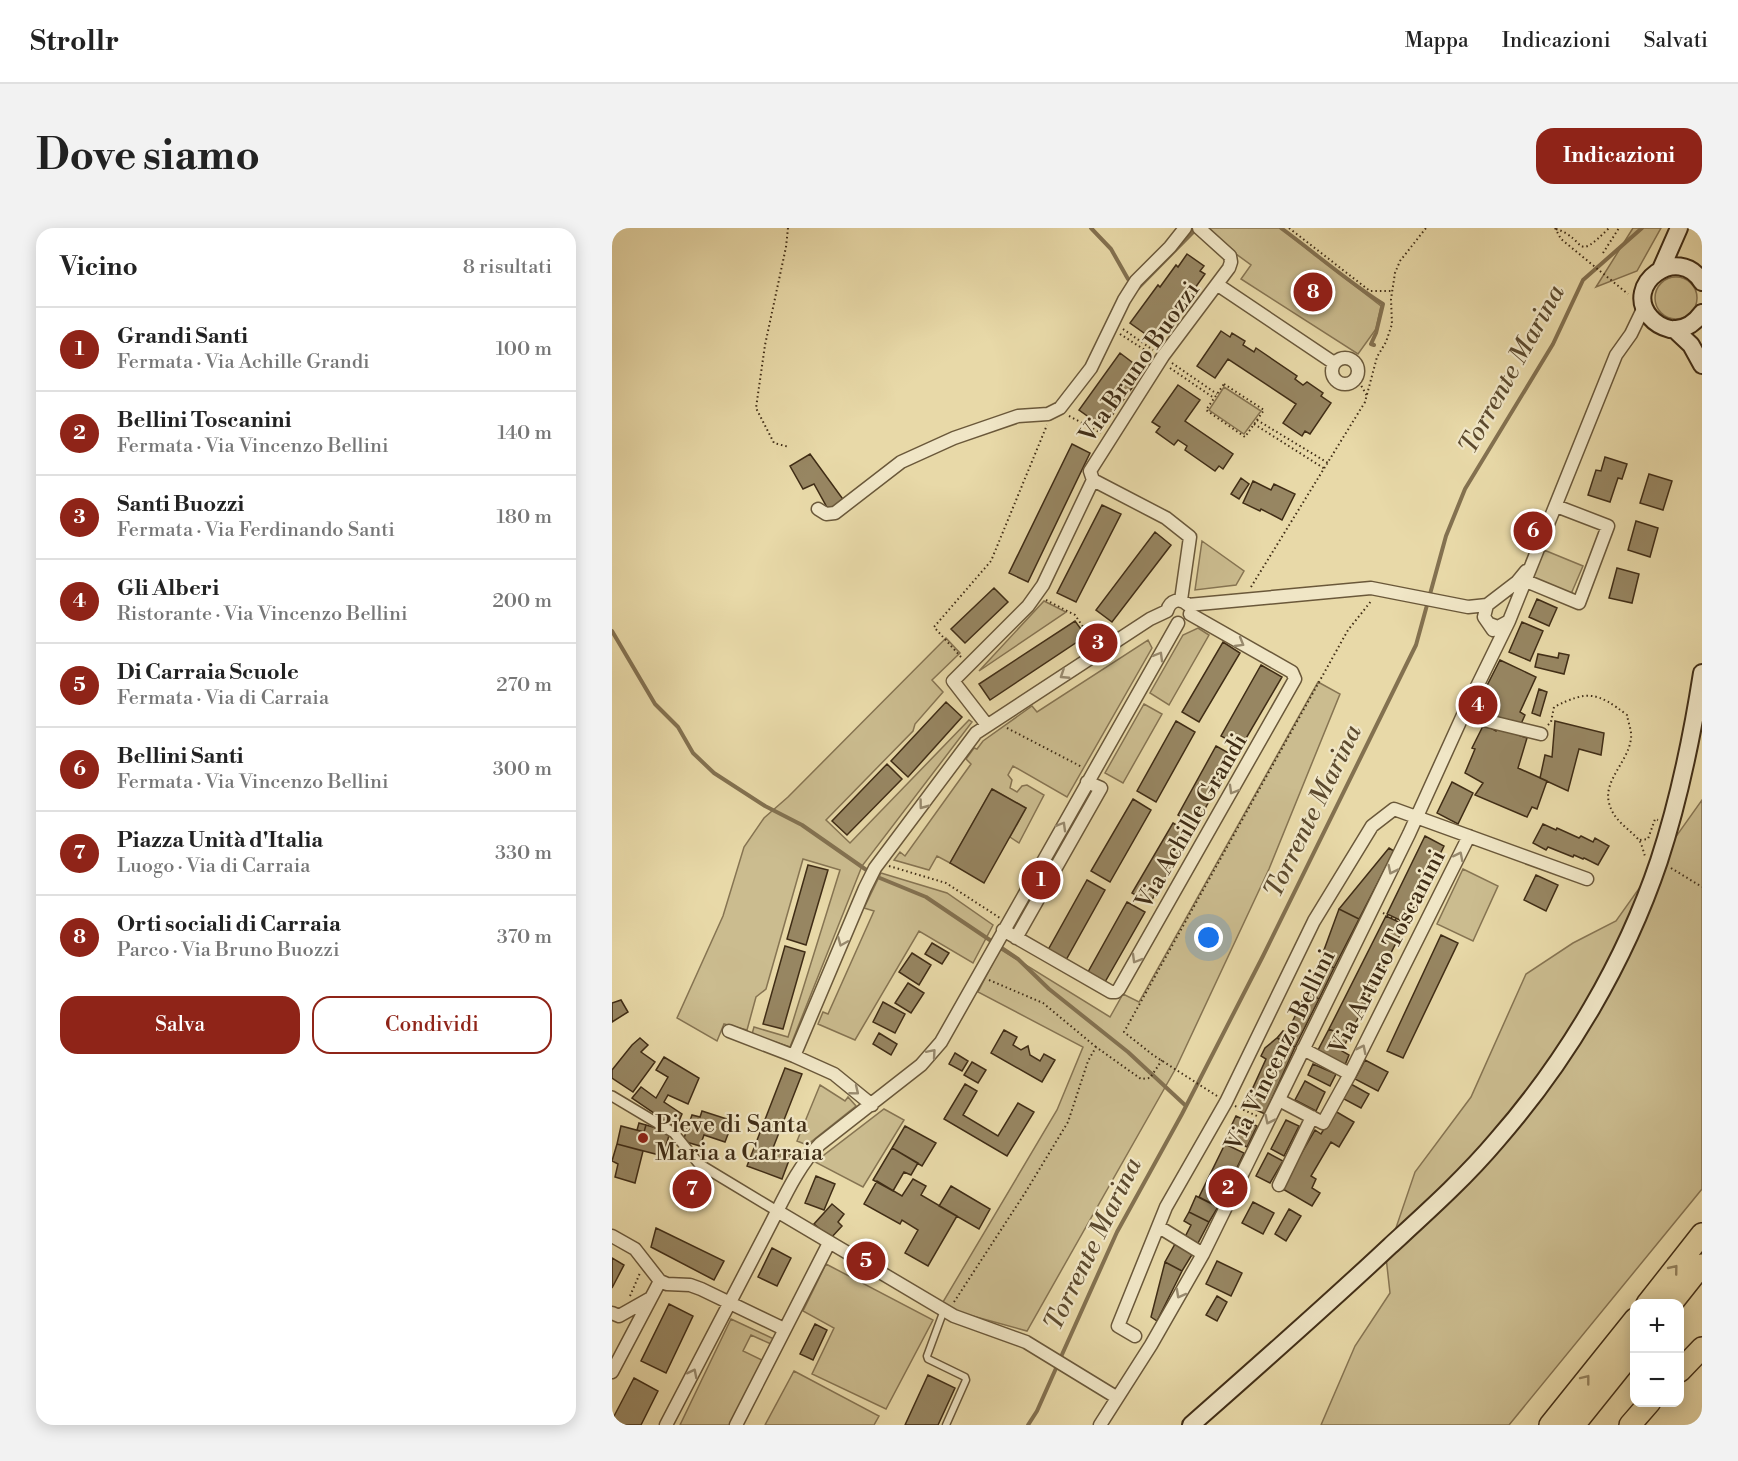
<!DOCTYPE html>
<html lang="it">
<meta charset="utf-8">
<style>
:root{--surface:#fff;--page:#f2f2f2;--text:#222;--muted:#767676;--line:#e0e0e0;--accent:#8f2418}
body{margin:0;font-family:"Libre Bodoni",serif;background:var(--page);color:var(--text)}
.controls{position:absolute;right:18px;bottom:18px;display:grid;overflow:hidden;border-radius:12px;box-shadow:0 3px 15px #0003}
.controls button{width:54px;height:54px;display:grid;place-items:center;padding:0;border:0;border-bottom:2px solid var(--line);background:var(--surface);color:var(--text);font:30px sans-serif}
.you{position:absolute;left:597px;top:710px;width:21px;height:21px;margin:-15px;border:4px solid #fff;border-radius:50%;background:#1a73e8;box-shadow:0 0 0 9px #1a73e833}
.badge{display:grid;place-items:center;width:39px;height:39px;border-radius:50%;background:var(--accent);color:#fff;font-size:20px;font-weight:700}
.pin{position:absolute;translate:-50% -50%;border:3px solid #fff;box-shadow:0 2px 6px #0006}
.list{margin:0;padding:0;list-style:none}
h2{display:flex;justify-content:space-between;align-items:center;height:78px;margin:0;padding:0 24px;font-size:26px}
h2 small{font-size:20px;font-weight:400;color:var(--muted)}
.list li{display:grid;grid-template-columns:39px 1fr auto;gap:18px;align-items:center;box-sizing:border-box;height:84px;padding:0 24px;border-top:2px solid var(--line)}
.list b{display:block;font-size:22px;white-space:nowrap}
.list p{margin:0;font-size:20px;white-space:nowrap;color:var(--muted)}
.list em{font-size:20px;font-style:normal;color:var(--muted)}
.actions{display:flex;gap:12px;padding:18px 24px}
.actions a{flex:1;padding:14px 0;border:2px solid var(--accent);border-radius:18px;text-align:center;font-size:21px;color:var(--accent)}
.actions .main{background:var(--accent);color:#fff}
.map{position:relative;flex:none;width:1090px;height:1197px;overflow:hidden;border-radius:18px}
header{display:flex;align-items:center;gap:36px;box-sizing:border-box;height:84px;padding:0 30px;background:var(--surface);border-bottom:2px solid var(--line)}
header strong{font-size:28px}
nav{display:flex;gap:33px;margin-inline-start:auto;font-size:21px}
.intro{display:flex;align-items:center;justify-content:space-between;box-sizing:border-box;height:144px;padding:0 36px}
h1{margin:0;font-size:42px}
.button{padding:15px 27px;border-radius:18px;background:var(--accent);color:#fff;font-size:21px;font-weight:700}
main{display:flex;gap:36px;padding:0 36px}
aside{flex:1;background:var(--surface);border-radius:18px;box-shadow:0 3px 15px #0003}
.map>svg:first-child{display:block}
</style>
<header>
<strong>Strollr</strong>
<nav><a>Mappa</a><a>Indicazioni</a><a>Salvati</a></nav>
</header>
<div class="intro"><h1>Dove siamo</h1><a class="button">Indicazioni</a></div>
<main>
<aside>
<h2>Vicino<small>8 risultati</small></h2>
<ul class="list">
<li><span class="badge">1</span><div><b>Grandi Santi</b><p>Fermata · Via Achille Grandi</p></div><em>100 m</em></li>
<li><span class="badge">2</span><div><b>Bellini Toscanini</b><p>Fermata · Via Vincenzo Bellini</p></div><em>140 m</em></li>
<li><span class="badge">3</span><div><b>Santi Buozzi</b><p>Fermata · Via Ferdinando Santi</p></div><em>180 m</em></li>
<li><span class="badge">4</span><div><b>Gli Alberi</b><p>Ristorante · Via Vincenzo Bellini</p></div><em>200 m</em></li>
<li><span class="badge">5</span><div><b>Di Carraia Scuole</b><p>Fermata · Via di Carraia</p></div><em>270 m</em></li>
<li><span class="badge">6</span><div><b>Bellini Santi</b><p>Fermata · Via Vincenzo Bellini</p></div><em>300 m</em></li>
<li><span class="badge">7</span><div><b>Piazza Unità d'Italia</b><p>Luogo · Via di Carraia</p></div><em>330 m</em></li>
<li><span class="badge">8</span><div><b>Orti sociali di Carraia</b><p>Parco · Via Bruno Buozzi</p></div><em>370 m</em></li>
</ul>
<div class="actions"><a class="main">Salva</a><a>Condividi</a></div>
</aside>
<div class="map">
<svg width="1090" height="1197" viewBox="0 0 1090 1197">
<rect width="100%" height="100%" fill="#e8d9a8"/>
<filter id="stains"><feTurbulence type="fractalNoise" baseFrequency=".00333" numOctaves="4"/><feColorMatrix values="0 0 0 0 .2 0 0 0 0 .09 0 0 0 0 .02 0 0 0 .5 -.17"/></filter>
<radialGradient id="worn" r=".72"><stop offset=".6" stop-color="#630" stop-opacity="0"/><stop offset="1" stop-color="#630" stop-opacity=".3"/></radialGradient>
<!-- green -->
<path fill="#cbbc8f" stroke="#867452" stroke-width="1.5" d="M595 0H668L769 78 764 101 746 126 629 51 639 37 605 12Z
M1021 0H1049L1025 43 984 59Z
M1043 70a21 21 0 1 1 42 0a21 21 0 1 1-42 0Z
M612 159 649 183 632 206 597 182Z
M590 313 632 343 624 357 583 362Z
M932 322 971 338 959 366 921 350Z
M432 373 454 384 367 443Z
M586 400 597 407 557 477 538 465 571 407Z
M334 410 348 425 320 452 331 464 303 496 301 503 214 592 238 615 357 492 360 494 250 638 178 819 140 806 142 799 176 809 228 642 191 631 154 761 144 769 135 802 112 796 105 813 65 790 111 688 132 619 152 590 176 569Z
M536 412 540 420 455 569 401 538 396 547 400 552 398 560 405 564 410 558 415 557 432 567 407 615 398 609 414 580 380 561 338 635 325 628 317 642 282 632 288 624 293 628 359 536 354 531 362 520 365 521 371 513 420 478 425 484Z
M706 454 728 466 657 641 564 840 415 1103 328 1079 445 882 471 819 366 764 388 721 498 789 511 766 527 774Z
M532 476 550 486 511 555 493 545Z
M1090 572V961L897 1197H709L743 1118 778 1065 774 1029 803 944 859 869 914 746 961 715 1004 693Z
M851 641 886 658 861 713 825 696Z
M269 645 335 665 381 697 361 735 307 703 243 812 206 796 211 784 216 786 262 683 252 680Z
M208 857 233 873 236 869 244 878 195 917 185 913Z
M272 881 292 892 251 959 203 934Z
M214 1036 321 1092 274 1181 200 1146 222 1100 191 1083Z
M119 1091 162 1111 159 1116 139 1107 131 1123 152 1133 121 1197H68Z
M182 1143 267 1188 262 1197H153Z"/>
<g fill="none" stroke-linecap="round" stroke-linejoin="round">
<!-- stream -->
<path stroke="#837150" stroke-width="4" d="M479 0 499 21 516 51 526 60 584 1
M669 0C703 25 735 53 771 76L764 105 759 116 762 117
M0 403 43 476 66 499 81 525 102 545 153 578 190 597 263 648 314 669 406 731 437 761 516 824 574 878
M448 1131 505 1004 570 886 651 728 804 417 834 308 853 261 941 116 971 52 1030 0
M416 1197 425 1183 445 1138"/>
</g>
<!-- building -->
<path fill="#978662" stroke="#402d16" stroke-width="1.5" d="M575 26 592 38 588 43 593 46 549 108 543 104 539 110 518 95 546 57 548 59 564 37 566 39Z
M609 103 618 109 620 105 633 113 631 117 642 124 644 120 685 148 683 151 691 157 695 154 711 165 709 168 719 175 698 206 693 203 690 208 671 195 684 176 616 131 603 150 585 138Z
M508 125 525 138 521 144 528 149 496 193 493 190 488 197 467 182Z
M566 157 588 172 573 193 621 226 611 241 607 238 603 243 573 222 575 218 566 212 562 217 544 204 548 199 540 194Z
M460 216 478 225 416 354 397 345Z
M198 226 233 274 217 283 202 256 191 261 178 238Z
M993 229 1015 236 1010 251 1006 250 998 274 976 267 984 242 989 243Z
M1037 246 1060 253 1051 282 1028 275Z
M629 250 637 256 627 271 619 266Z
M641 253 659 262 662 256 683 266 670 292 649 281 648 283 631 275Z
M490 277 509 286 464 374 445 365Z
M1024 293 1046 300 1038 329 1016 322Z
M543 304 559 317 500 394 484 382Z
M1005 340 1027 346 1020 375 997 370Z
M382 360 396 374 353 415 339 401Z
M925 371 945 380 937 398 917 389Z
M463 393 474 408 378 472 367 456Z
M910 394 931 403 918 433 897 424Z
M611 414 628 425 587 494 570 484Z
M947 425 957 427 952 446 923 439 926 426 946 430Z
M888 432 924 449 908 484 913 487 909 496 861 485Z
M649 437 670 449 629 519 609 508Z
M927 461 935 464 928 488 920 485Z
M334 474 350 489 296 549 279 533Z
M564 493 583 504 544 574 525 563Z
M943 493 992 505 989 527 967 521 956 563 928 550 933 527 940 529Z
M872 496 884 503 886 500 915 510 906 540 935 553 925 581 920 579 915 589 863 567 871 555 853 545 863 521 860 520Z
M604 518 622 528 584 597 566 587Z
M275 536 290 551 235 607 220 593Z
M840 554 861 565 846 596 825 585Z
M380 561 414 580 372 655 338 635Z
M521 571 539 582 498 654 479 643Z
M561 595 579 606 538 675 520 665Z
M931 596 944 602 945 600 967 610 969 608 981 614 983 610 997 618 986 637 972 630 971 631 962 627 961 629 936 619 934 622 921 615Z
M813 608 832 618 794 695 775 686Z
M777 620 782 623 747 691 727 681Z
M196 637 216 642 194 717 175 711Z
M924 647 946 657 934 683 912 672Z
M475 652 493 662 454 732 436 722Z
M515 674 533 684 493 754 476 744Z
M727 681 747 691 722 740 708 733Z
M774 688 793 697 736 810 717 801Z
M829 707 846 715 791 830 775 823Z
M320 715 337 725 330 736 313 726Z
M173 718 193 724 171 801 151 796Z
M300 725 319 737 307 757 287 744Z
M708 733 722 740 707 771 694 765Z
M296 755 312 765 299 785 283 775Z
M694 765 707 771 683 819 665 810 671 803 675 805Z
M9 772 16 784 0 794V775Z
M271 774 293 786 283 805 261 794Z
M717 801 736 810 730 823 737 827 733 837 705 824Z
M392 802 405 809 401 817 409 822 416 818 418 827 428 833 432 826 443 832 430 854 379 825Z
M267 805 285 816 279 827 261 816Z
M28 810 36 817 29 824 43 834 21 864 0 850V842L20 817Z
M665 810 683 819 653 886 633 877 654 831 649 828 653 820Z
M343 825 356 833 350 843 337 836Z
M52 829 87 850 76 876 56 867 52 874 70 886 64 900 20 870 29 859 44 870 56 849 44 842Z
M753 832 776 844 766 863 743 851Z
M360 834 374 842 366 855 352 847Z
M701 836 724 846 718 858 696 847Z
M173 840 190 846 161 920 179 927 170 951 135 938Z
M693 853 713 864 704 883 683 872Z
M737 855 757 866 749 880 730 870Z
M353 856 365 863 351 887 386 908 406 875 422 884 395 928 332 891Z
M90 883 121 893 113 914 92 907 88 918 71 913 80 887 88 889Z
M723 883 742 894 727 919 719 914 699 948 704 951 700 960 708 965 700 978 669 960 703 902 709 906Z
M624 888 645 898 635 919 614 909Z
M674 892 687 898 672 928 659 921Z
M27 895 34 897 32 904 25 902Z
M34 897 58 904 51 928 5 916 9 898 32 904Z
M293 898 324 915 310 938 280 920Z
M5 916 31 923 23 955 3 949 6 936 0 933Z
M613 916 632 925 606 979 587 969Z
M280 920 306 935 299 947 292 944 281 963 261 952Z
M656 925 671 933 658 955 644 948Z
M204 948 223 956 212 982 193 975Z
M301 951 314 958 309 967 345 988 316 1038 293 1025 306 1002 290 992 288 996 252 976 265 953 290 968Z
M339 958 378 981 367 1001 327 978Z
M584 968 606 979 597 994 577 984Z
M641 974 662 985 651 1006 630 995Z
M220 976 232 986 226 994 230 998 219 1010 202 996Z
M677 981 689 988 674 1013 663 1006Z
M577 984 597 994 585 1017 572 1011 579 997 572 993Z
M44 1000 112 1033 102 1052 39 1019Z
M563 1016 581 1025 570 1043 553 1034Z
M160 1020 179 1030 165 1058 146 1049Z
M0 1030 12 1037 0 1060Z
M605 1033 630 1045 619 1068 594 1056Z
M553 1034 570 1043 545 1093 539 1089Z
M605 1068 615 1074 605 1093 594 1087Z
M57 1076 81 1088 54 1145 29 1133Z
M203 1096 215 1102 201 1132 188 1126Z
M316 1147 343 1160 326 1197H293Z
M22 1150 46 1163 29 1197H0V1192Z"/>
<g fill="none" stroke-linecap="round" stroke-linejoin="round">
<!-- service casing -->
<g stroke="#6a583a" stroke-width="9">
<path id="service" d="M332 1082 315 1128 316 1131 353 1149 354 1152 334 1197"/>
</g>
<!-- pedestrian casing -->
<g stroke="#6a583a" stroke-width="12">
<path id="pedestrian" d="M0 868 62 905 87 936 165 983"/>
</g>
<!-- minor casing -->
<g stroke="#6a583a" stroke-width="15">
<path id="minor" d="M606 57 722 135
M720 143a13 13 0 1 1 26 0a13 13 0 1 1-26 0Z
M481 252 554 290 578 309 569 372
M206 281 214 286 223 285 289 234 342 210 406 188 436 186 448 180 479 140 512 72 524 53 558 19 573 0
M914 353 967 375 996 298 944 278
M878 396 886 399 897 393 1004 127 1019 106 1032 79
M881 402 872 389 875 377 905 354 914 343
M851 487 929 506
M375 497 341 453 416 378 431 357 481 252 478 243 551 128 617 40 619 34 618 28 587 0
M391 702 499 764H504L507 761 683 451 680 444 578 386
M404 710 489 560 475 554
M117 803 182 828
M691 821 738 846 857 608
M667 872 711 895 738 846
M260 877 222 846 182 828 253 660 263 640 364 505 538 391 555 383C558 372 568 369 576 377L759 360 856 379 875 377
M667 957 700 889
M165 983 342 1088 414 1114 504 1169
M547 999 591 1026
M0 1008 23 1021 48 1053 55 1056 78 1057 89 1061 172 1101
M0 1085 7 1088 37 1071
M523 1108 506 1098 554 979 614 874 702 693 760 598 782 581 975 651
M0 1144 48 1053
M54 1197C87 1133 120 1069 154 1005 170 975 184 940 208 916L309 837 329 814 566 395
M124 1197 217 1015
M488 1197 539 1117 591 1026 797 606 851 487 897 393"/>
</g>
<!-- secondary casing -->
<g stroke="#402d16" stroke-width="20">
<path id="secondary" d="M1049 41 1067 0
M1090 54C1066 15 1010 57 1038 89 1043 95 1050 99 1058 101 1072 103 1082 96 1090 85
M1062 101 1079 117 1090 137
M579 1197C646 1138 713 1079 778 1018 815 984 853 950 885 912 955 832 1013 734 1047 633 1067 572 1080 509 1090 445"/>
</g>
<!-- motorway casing -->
<g stroke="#402d16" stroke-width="24">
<path id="motorway" d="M1035 1076 1090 1006
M1059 1076 1090 1037
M1068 1143 1090 1120
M938 1197 1023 1091
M962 1197 1023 1121
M1018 1197 1038 1174"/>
</g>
<!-- path -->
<path stroke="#402d16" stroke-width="2" stroke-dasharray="1.5 3" stroke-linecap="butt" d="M176 0 174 19 153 117 144 180 162 215 177 219
M677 0 758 63H779
M943 0 949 11 1016 66
M944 1C976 11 961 36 997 0
M991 25 1007 0
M511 101 541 122
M508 106 539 126
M560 135 605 166
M558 140 602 170
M745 150 755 168
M612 156 652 182 633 209 594 182Z
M457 188 489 205
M645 192 716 235
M642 196 713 241
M639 359 753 174 765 129 774 114 780 96 779 71 783 45 788 33 814 0
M434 372 463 387 482 415
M349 429 322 399 379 333 435 197
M936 497 939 494 942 479C976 462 985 464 1015 487 1016 494 1020 503 1019 510 1017 533 991 552 997 575 1002 593 1015 599 1026 611 1030 615 1031 623 1033 628
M395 500 470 539
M1028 612 1036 611 1043 591 1046 592
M277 638 334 655 388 690
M1059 640 1090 659
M771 685 799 699
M377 752 431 775 484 819
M605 868 541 827 512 804 736 402 760 372
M623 878 645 888
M18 1068 28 1045
M342 1074 413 965 456 894 476 833 484 819 529 851 538 850 550 832"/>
<!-- service -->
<use href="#service" stroke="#f0e6c6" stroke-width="6"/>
<!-- pedestrian -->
<use href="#pedestrian" stroke="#f0e6c6" stroke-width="9"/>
<!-- minor -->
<use href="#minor" stroke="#f0e6c6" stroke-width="12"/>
<!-- secondary -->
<use href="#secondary" stroke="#f0e6c6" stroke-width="16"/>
<!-- motorway -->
<use href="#motorway" stroke="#e8d9a8" stroke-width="21"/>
</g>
<!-- one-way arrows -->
<defs><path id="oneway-chevron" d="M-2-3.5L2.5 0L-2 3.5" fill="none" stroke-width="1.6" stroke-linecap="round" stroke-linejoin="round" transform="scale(1.5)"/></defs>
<g stroke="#988a6e">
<use href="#oneway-chevron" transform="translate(628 415) rotate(30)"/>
<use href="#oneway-chevron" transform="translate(547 428) rotate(-60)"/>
<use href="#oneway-chevron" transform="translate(452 447) rotate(147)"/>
<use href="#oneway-chevron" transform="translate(621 562) rotate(120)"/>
<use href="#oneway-chevron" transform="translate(311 577) rotate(127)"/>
<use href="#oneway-chevron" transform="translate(450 598) rotate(-60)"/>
<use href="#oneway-chevron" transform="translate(847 628) rotate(-63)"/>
<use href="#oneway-chevron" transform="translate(780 642) rotate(116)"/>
<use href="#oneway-chevron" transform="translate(230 714) rotate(113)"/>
<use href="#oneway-chevron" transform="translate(524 731) rotate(120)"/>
<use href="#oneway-chevron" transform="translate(750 821) rotate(-63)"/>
<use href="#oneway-chevron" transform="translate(320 825) rotate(-49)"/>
<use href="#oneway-chevron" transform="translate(243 863) rotate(39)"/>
<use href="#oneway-chevron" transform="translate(657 892) rotate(116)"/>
<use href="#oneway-chevron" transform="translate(568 1066) rotate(119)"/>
<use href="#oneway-chevron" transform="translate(81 1145) rotate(-63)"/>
</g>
<g stroke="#94835f">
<use href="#oneway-chevron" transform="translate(1062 1041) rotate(-51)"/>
<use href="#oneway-chevron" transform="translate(974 1151) rotate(-52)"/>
</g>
<!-- markers -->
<circle fill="#8f2418" stroke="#f0e6c6" stroke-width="2" cx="31" cy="910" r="6"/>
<g text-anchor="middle" stroke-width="4.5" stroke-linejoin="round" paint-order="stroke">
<!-- street labels -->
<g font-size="24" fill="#402d16" stroke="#f0e6c6">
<text transform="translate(527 134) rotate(-55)" y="8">Via Bruno Buozzi</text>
<text transform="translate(579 593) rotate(-60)" y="8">Via Achille Grandi</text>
<text transform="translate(775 724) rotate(-63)" y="8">Via Arturo Toscanini</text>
<text transform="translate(668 822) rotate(-64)" y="8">Via Vincenzo Bellini</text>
</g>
<!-- poi labels -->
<g font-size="24" fill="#402d16" stroke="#f0e6c6" text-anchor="start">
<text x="43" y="904">Pieve di Santa<tspan x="43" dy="28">Maria a Carraia</tspan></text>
</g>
<!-- water labels -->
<g font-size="26" font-style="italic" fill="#5c4a2e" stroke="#f0e6c6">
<text transform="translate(899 141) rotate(-61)" y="9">Torrente Marina</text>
<text transform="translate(700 583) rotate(-64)" y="9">Torrente Marina</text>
<text transform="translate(480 1016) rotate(-64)" y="9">Torrente Marina</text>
</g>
</g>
<rect width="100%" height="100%" filter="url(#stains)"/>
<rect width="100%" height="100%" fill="url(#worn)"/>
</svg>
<div class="controls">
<button>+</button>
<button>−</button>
</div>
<div class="you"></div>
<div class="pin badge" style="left:429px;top:652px">1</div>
<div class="pin badge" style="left:616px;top:960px">2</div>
<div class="pin badge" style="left:486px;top:415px">3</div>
<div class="pin badge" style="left:866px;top:477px">4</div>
<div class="pin badge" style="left:254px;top:1033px">5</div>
<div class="pin badge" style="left:921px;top:303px">6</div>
<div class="pin badge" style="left:80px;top:961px">7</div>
<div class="pin badge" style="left:701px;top:64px">8</div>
</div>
</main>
